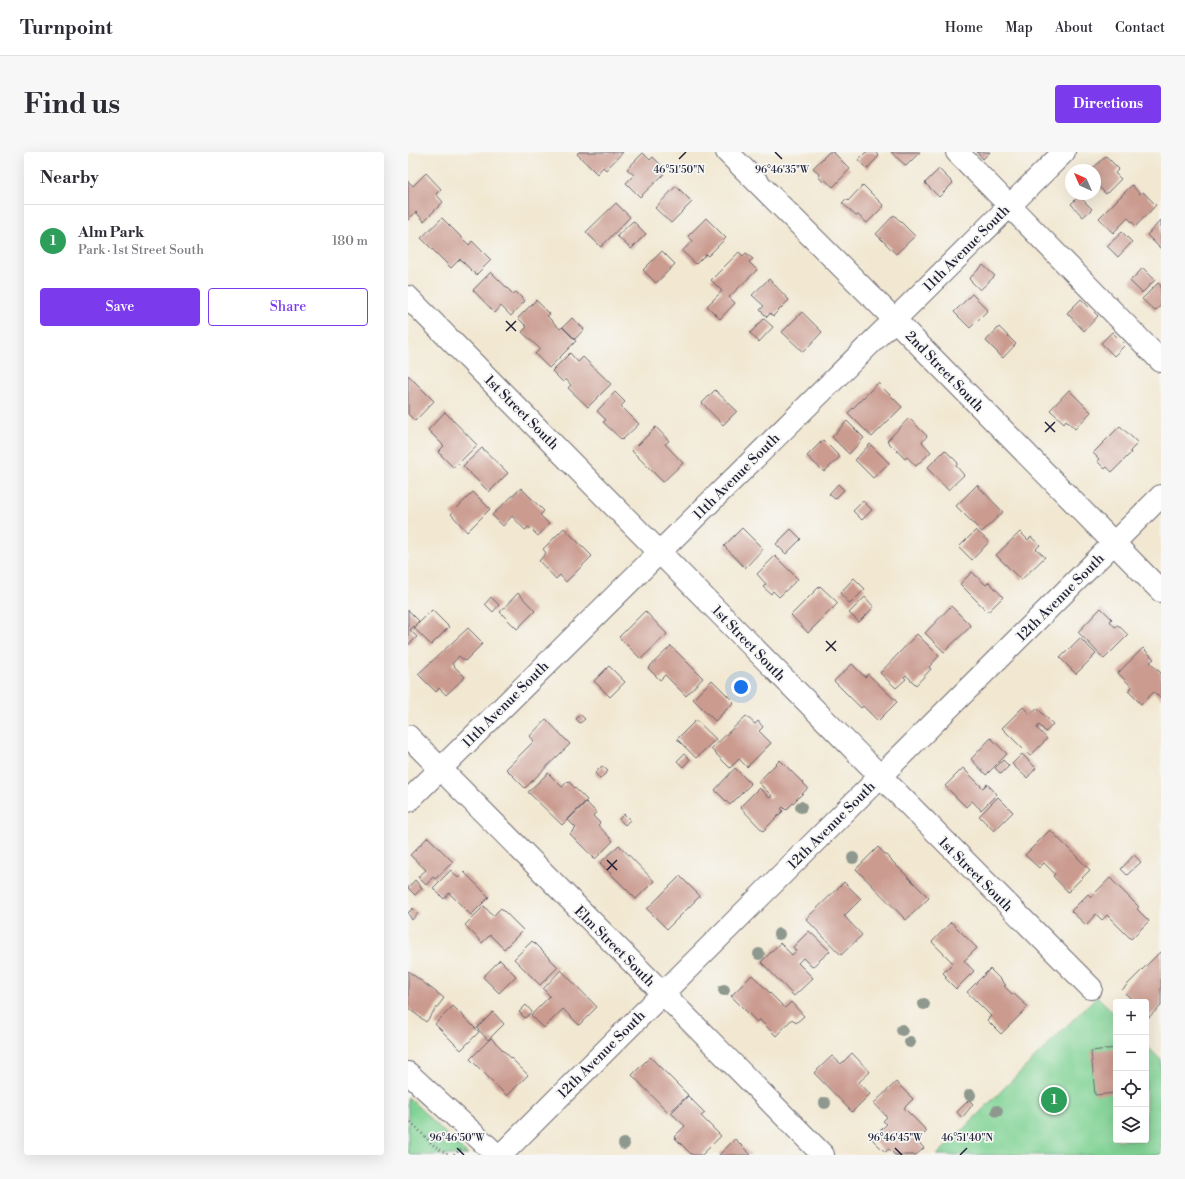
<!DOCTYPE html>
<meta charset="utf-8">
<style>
:root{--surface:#fff;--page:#f7f7f7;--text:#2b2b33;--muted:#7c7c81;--line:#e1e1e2;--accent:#7c3aed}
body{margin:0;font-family:"Libre Bodoni",serif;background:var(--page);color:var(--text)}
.controls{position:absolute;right:12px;bottom:12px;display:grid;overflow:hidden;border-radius:4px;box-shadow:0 4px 16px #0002}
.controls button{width:36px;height:36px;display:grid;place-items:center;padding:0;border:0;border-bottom:1px solid var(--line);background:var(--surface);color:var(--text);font:20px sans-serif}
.compass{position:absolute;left:657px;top:12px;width:36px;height:36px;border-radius:50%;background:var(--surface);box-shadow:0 4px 16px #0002;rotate:315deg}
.you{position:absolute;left:333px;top:535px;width:14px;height:14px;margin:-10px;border:3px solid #fff;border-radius:50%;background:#1a73e8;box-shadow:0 0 0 6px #1a73e833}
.badge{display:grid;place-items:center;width:26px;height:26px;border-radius:50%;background:var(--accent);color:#fff;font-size:13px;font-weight:700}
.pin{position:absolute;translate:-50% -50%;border:2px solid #fff;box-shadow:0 1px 4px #0006}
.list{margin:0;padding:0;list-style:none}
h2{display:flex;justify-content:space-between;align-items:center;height:52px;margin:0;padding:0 16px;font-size:17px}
h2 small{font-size:13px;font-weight:400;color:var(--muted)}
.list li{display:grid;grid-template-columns:26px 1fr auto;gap:12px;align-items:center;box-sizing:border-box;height:72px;padding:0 16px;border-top:1px solid var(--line)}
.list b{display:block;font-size:15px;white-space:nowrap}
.list p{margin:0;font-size:13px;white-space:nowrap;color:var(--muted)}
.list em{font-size:13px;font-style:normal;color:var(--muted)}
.actions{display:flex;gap:8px;padding:12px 16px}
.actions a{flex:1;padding:9px 0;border:1px solid var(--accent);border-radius:4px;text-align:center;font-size:14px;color:var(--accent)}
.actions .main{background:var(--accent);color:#fff}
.icon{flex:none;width:22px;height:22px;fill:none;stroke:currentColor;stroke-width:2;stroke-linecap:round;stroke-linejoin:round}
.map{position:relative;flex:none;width:753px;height:1003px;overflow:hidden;border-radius:4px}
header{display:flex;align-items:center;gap:24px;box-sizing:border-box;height:56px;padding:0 20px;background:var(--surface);border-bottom:1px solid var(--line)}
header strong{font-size:19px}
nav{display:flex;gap:22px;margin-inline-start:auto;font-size:14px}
.intro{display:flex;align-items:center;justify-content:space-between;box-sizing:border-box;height:96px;padding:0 24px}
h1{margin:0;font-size:28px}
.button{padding:10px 18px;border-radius:4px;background:var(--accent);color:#fff;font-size:14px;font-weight:700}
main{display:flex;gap:24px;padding:0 24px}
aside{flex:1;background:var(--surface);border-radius:4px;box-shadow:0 4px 16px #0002}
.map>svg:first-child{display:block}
</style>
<header>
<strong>Turnpoint</strong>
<nav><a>Home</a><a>Map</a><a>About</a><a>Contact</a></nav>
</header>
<div class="intro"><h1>Find us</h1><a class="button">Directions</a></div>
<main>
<aside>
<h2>Nearby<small></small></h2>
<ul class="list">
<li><span class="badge" style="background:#2e9e5b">1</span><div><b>Alm Park</b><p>Park · 1st Street South</p></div><em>180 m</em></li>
</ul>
<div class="actions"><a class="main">Save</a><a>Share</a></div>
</aside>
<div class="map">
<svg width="753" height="1003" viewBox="0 0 753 1003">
<rect width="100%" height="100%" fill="#f6f6f2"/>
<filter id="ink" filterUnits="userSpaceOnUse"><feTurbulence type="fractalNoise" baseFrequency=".025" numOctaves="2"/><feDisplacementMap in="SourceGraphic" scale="8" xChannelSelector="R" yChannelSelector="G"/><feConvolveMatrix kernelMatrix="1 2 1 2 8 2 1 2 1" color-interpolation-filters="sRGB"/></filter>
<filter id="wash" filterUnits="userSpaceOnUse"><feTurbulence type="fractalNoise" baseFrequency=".012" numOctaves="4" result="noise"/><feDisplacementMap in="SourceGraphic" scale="16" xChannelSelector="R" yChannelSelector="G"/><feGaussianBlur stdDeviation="0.9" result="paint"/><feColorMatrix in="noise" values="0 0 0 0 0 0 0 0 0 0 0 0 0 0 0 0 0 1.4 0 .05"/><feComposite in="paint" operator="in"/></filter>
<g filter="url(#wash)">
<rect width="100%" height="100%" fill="#f2e8d2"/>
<!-- green -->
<path fill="#81d395" stroke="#527a68" d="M689 844 708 863V988H738V893L753 908V1003H529Z
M0 945 60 1003H0Z"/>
<g id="blocks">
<!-- building -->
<path fill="#cb9b90" d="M171 0H215L198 18 195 15 189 22 169 2Z
M421 0H425L442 17 425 35 417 28 415 30 410 24 412 22 405 16Z
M458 0H467L471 4 459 17 450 8Z
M483 0H512L498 14Z
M569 0H582L575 7Z
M235 1 242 8 245 5 253 13 250 16 256 22 232 45 218 31 226 23 219 17Z
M698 4 711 17 707 21 713 27 698 42 687 31V18H683Z
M531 17 545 31 531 45 517 31Z
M18 21 33 37 28 42 35 50 16 69 8 60 0 68V29L5 34Z
M455 33 476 54 459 71 450 63 448 64 434 51 438 47 440 49Z
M724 33 732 42 735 40 748 53 728 74 720 66 705 81 691 66Z
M268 34 284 50 263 71 247 56Z
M671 44 684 57 675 65 663 52Z
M208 51 222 65 193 95 178 80Z
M486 63 507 84 488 102 468 82Z
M34 66 61 93 64 89 83 108 68 123 52 107 43 116 13 86Z
M298 66 318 86 300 104 298 102 288 112 274 99 285 89 280 84Z
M753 68V97L739 83Z
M225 69 238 82 223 97 209 84Z
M714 80 724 90 710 105 699 94Z
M254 99 267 112 248 131 235 118Z
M331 100 335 104 338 101 345 107 341 110 349 118 321 145 327 151 312 167 299 154 314 139 303 128Z
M575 113 587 124 572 138 561 127Z
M735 116 747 128 734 141 722 129Z
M83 120 105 142 108 140 117 149 103 164 93 154 87 161 65 138Z
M361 127 381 148 365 164 362 161 359 165 352 158 356 154 344 143Z
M750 131 753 134V153L747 159 734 147Z
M564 142 580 158 562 176 546 160Z
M673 147 690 164 676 179 659 161Z
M128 148 142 162 139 164 152 177 154 175 168 189 141 216 127 202 132 197 114 180 119 175 110 166Z
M394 160 414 180 395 200 374 180Z
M164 166 176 177 167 187 155 175Z
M356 167 365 175 351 190 342 181Z
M591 175 608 192 595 206 578 189Z
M704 180 717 193 706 204 693 191Z
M162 201 170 210 175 205 203 232 180 255 160 236 163 233 158 227 155 230 144 219Z
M0 223 26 249 7 269 0 262Z
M470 231 494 255 464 285 440 261Z
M307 238 329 259 315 273 294 251Z
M661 238 683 260 667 277 658 268 656 271 642 258Z
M207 240 217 250 213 254 231 272 214 288 195 270 198 268 189 259Z
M37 260 69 293 46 316 30 300 36 294 20 278Z
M501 266 519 284 514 290 523 300 508 314 499 305 497 307 479 289Z
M439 269 456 286 441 302 424 285Z
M712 274 730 291 722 299 723 301 704 320 699 315 697 317 689 309 691 307 685 301Z
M248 275 261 289 257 292 275 311 255 330 224 299Z
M415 288 432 305 416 320 399 304Z
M462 292 481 311 465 326 447 308Z
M74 296 100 321 81 340 55 314Z
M537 298 550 311 548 314 556 323 540 338 519 316Z
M430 332 436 338 427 347 421 342Z
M569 333 595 360 574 380 548 354Z
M113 336 136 359 132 363 141 372 130 384 121 375 117 378 104 364 95 374 84 363Z
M65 340 82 357 59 380 43 362Z
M455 349 464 358 454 368 445 359Z
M156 376 184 404 158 430 152 423 148 427 131 409 138 401 135 397Z
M334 376 355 397 337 416 316 394Z
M383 377 393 387 378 402 368 392Z
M568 378 581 390 564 408 551 395Z
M612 380 620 388 623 385 632 393 628 397 637 405 613 428 588 403Z
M367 404 390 427 371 445 365 439 363 442 355 435 358 432 349 422Z
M564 420 578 433 581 430 595 445 580 460 552 432Z
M446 426 457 437 442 452 432 441Z
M412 434 430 451 400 481 383 463Z
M110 441 127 459 109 477 92 460Z
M83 445 91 453 85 460 77 452Z
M457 445 466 455 451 470 441 461Z
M543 454 563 474 536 500 517 481Z
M693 456 704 467 702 469 707 475 710 473 720 483 696 507 670 480Z
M0 458 11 469 2 478 9 485 0 493Z
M24 458 41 475 23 493 6 476Z
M237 459 259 482 233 507 211 485Z
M60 476 75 491 57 509 51 504 44 512 57 525 38 543 31 536 28 540 10 522Z
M509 482 531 504 521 515 523 517 508 533 498 523 496 525 498 527 488 536 472 521Z
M672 486 688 502 668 522 652 506Z
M263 494 295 526 278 544 257 523 252 528 240 516Z
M735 496 746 507 742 510 753 521V547L746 540 733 552 720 539 724 535 710 521Z
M444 512 457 525 460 522 489 550 470 569 455 554 453 556 426 529Z
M201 514 217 530 202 545 186 529Z
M304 528 326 550 307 569 285 547Z
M615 555 622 562 629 556 645 572 638 580 631 573 629 576 639 587 622 604 594 576Z
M172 562 177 567 172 571 168 567Z
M338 564 347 572 350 569 355 575 351 579 363 591 339 615 331 607 322 616 303 597Z
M138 567 162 592 117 636 98 617 126 589 122 584Z
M288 568 308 587 288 606 269 587Z
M583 586 599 602 578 623 563 607Z
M276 602 282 607 275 615 269 609Z
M614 602 628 616 619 626 604 612Z
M372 608 400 636 378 658 375 655 373 657 375 659 355 679 332 655 351 636 362 646 364 644 350 630Z
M595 608 601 614 593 622 587 616Z
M194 614 200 619 192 627 187 621Z
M327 616 343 632 322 653 307 638Z
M555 616 575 636 579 632 589 642 573 658 564 649 558 655 537 634Z
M140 621 154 635 160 629 179 648 154 673 120 640Z
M590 645 605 660 586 679 571 664Z
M178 650 188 660 185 664 192 671 190 673 205 689 187 707 162 682 168 676 160 668Z
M216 662 222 668 217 673 211 667Z
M642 678 682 718 660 740 645 724 647 722 636 711 631 716 617 703Z
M20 685 45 710 27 727 25 725 18 733 10 725 18 718 2 703Z
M211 693 246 729 228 747 192 711Z
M470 695 521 746 498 768 448 717Z
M726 703 733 710 719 723 713 717Z
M43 718 50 726 56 720 81 745 63 763 41 741 36 747 25 736Z
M272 724 292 744 259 777 239 757Z
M702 726 731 755 729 757 741 769 723 787 699 763 694 768 688 762 678 773 663 759 680 742 683 745Z
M7 728 14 736 7 743 0 736Z
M436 730 453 747 436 764 454 783 433 803 398 767Z
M76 754 85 764 93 756 115 778 96 797 82 783 74 791 57 773Z
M5 756 10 761 4 768 0 761Z
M543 770 569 796 556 809 566 819 548 837 537 826 539 825 535 821 545 811 524 790Z
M401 779 422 799 404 815 395 806 390 811 405 826 386 844 353 810 372 791 384 803 388 799 385 795Z
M124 789 150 815 132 833 106 807Z
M753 799V854L741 865 738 862V850H726L714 838Z
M92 808 108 824 91 841 75 825Z
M582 817 598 833 596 834 604 842 605 841 620 855 593 882 579 868 583 864 559 840Z
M153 818 189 855 171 873 155 857 136 876 123 863 142 844 135 837Z
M0 819 36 846 18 870 0 856Z
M344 823 377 856 383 850 396 864 388 871 384 867 368 884 351 867 349 870 323 844Z
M118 853 124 860 117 866 111 860Z
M45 854 71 880 53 898 27 872Z
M85 860 96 872 80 888 69 876Z
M83 886 120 923 99 944 62 907Z
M708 896V941L687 943 683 899Z
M444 901 462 920 451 930 462 942 444 960 406 921 424 904 433 912Z
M242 905 280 943 261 961 224 923Z
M488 930 505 947 496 956 519 979 509 989 516 996 508 1003H487L481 997 477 1000 464 987 479 972 475 969 479 965 466 951Z
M280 944 297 961 293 964 313 984 294 1003H284L266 985 277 974 263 961Z
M561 948 565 952 554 966 549 960Z
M327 987 343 1003H311Z"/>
</g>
</g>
<g filter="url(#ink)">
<use href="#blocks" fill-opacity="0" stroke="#6b6770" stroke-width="1"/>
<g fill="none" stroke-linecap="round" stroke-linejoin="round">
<!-- minor casing -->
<g stroke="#6b6770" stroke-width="24">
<path id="minor" d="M319 0 487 168 753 439
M549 0 753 209
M0 145C228 376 454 607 683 836
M0 584 415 1003
M0 649 656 0
M0 921 89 1003
M93 1003 753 344"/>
</g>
<!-- path -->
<path stroke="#6b6770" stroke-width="2.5" stroke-dasharray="1 3" stroke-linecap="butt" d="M0 967 26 994 40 1003
M46 1003 53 997"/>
<!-- minor -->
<use href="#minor" stroke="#fff" stroke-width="22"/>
</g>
<!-- trees -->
<g fill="#8f988e">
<circle cx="393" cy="655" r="6"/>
<circle cx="445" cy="706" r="6"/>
<circle cx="371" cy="782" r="6"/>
<circle cx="351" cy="802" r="6"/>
<circle cx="316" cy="838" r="6"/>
<circle cx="516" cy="852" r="6"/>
<circle cx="494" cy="878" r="6"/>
<circle cx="502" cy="890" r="6"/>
<circle cx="562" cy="943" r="6"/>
<circle cx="417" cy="951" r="6"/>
<circle cx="589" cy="959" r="6"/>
<circle cx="216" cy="992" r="6"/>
</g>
</g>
<!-- ticks -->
<path fill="none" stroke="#22223b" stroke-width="1.5" d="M367 0 374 7M271 7 278 0M98 169 108 179M98 179 108 169M637 270 647 280M637 280 647 270M418 489 428 499M418 499 428 489M199 708 209 718M199 718 209 708M49 996 56 1003M487 996 494 1003M552 1003 559 996"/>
<g text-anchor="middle" stroke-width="3.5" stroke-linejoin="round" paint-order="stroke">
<!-- street labels -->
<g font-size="14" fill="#22223b" stroke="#f6f6f2">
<text transform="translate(558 96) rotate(-45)" y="5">11th Avenue South</text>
<text transform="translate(537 219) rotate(46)" y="5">2nd Street South</text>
<text transform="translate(114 260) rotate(45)" y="5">1st Street South</text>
<text transform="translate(328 324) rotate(-45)" y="5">11th Avenue South</text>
<text transform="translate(652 445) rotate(-45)" y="5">12th Avenue South</text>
<text transform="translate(341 491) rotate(46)" y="5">1st Street South</text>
<text transform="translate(97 552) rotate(-45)" y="5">11th Avenue South</text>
<text transform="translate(423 673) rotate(-45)" y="5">12th Avenue South</text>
<text transform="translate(568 722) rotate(45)" y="5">1st Street South</text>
<text transform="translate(207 794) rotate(45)" y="5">Elm Street South</text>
<text transform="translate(193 902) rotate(-45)" y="5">12th Avenue South</text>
</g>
</g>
<g font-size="10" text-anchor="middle" fill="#22223b" stroke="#f6f6f2" stroke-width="3.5" stroke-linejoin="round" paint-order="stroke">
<text x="374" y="21">96°46'35"W</text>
<text x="271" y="21">46°51'50"N</text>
<text x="559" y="989">46°51'40"N</text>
<text x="49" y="989">96°46'50"W</text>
<text x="487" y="989">96°46'45"W</text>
</g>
</svg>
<div class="controls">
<button>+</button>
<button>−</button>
<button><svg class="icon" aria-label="locate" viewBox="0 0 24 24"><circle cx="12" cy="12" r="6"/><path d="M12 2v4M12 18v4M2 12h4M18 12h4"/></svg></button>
<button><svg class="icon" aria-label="layers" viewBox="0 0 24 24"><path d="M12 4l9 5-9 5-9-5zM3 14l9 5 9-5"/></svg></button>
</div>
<svg class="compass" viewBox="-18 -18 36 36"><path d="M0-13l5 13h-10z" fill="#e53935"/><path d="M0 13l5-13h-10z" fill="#7c7c81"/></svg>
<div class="you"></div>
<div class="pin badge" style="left:646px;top:948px;background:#2e9e5b">1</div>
</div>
</main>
